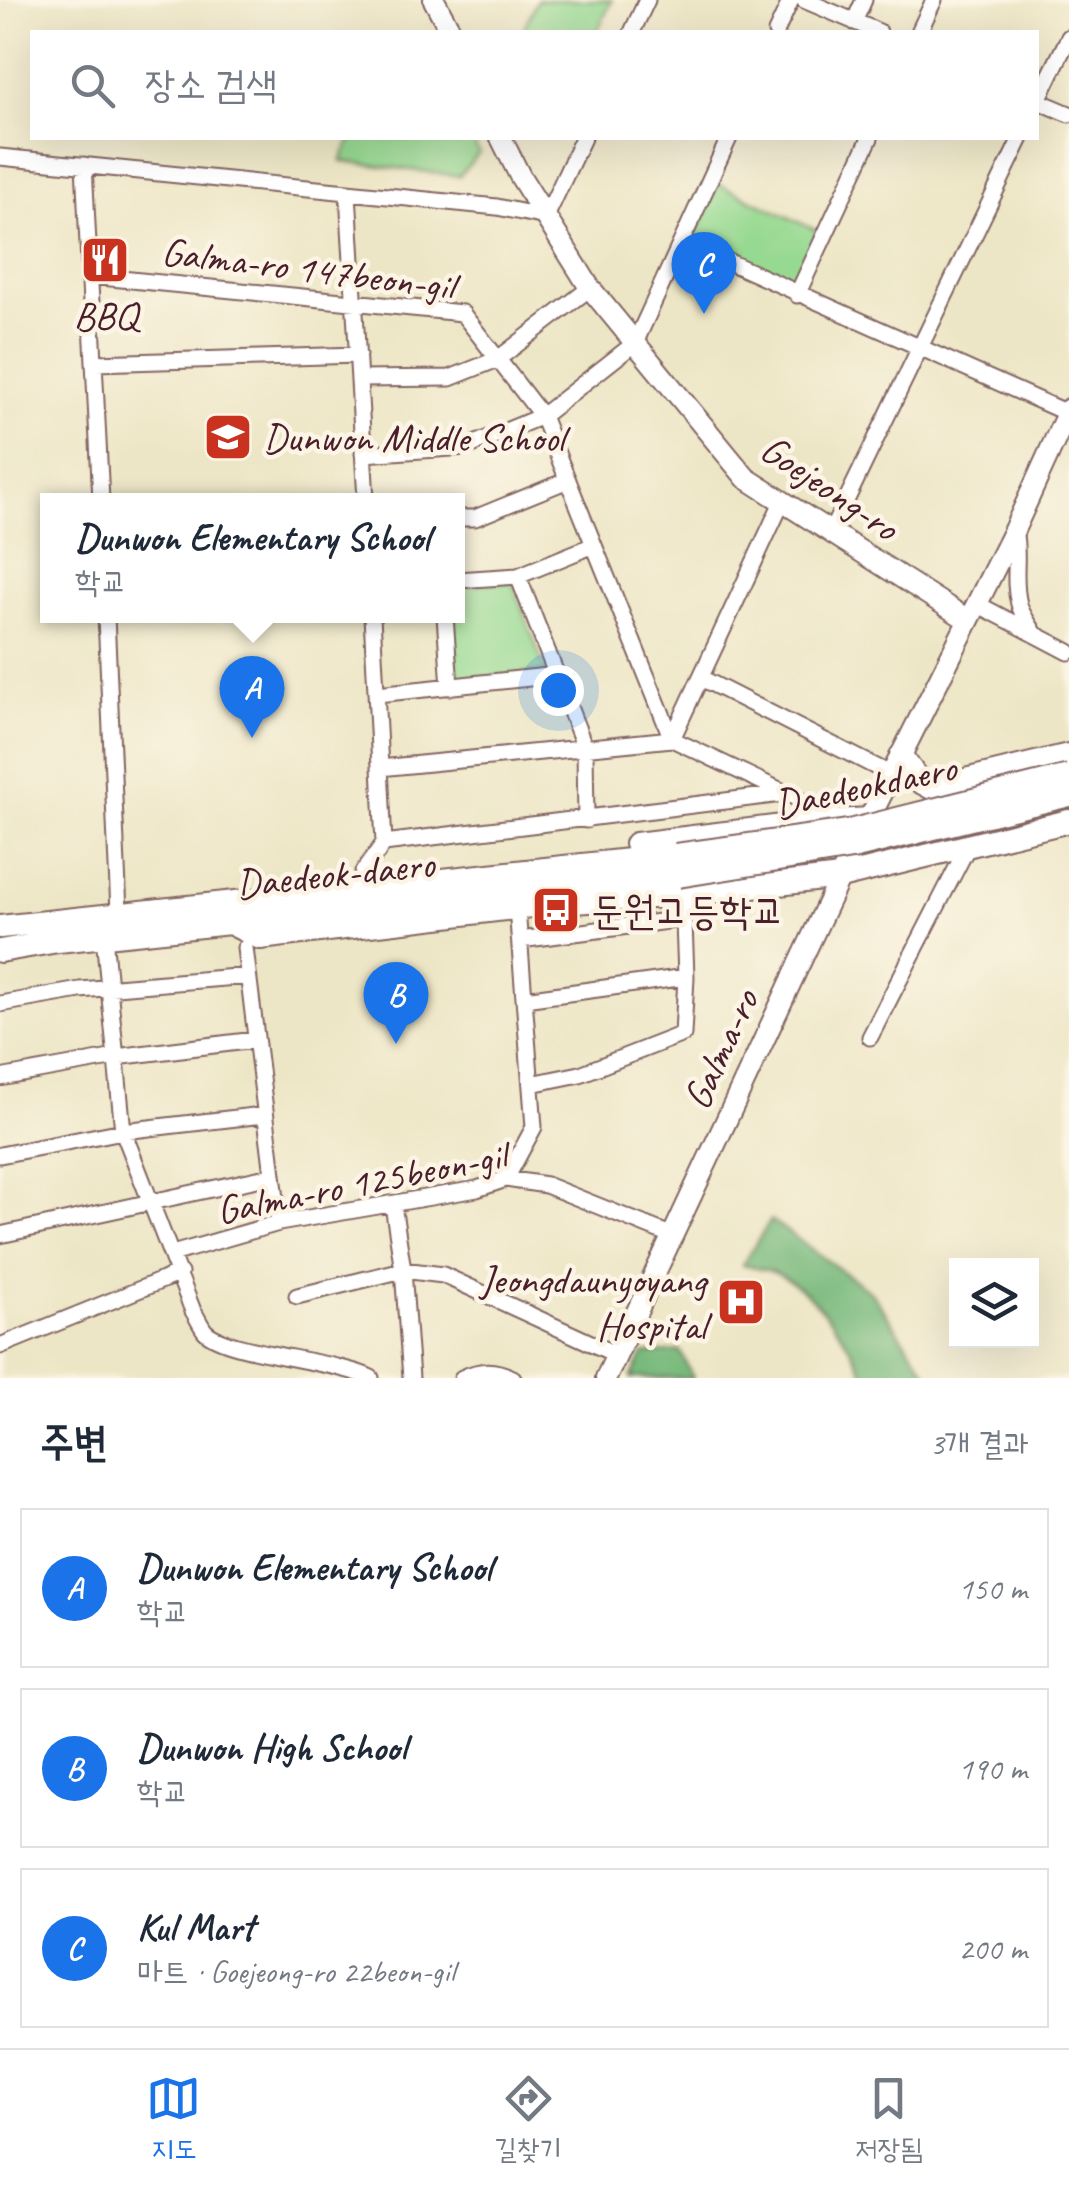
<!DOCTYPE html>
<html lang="ko">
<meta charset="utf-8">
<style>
:root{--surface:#fff;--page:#f6f6f7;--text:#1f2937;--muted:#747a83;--line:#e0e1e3;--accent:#1a73e8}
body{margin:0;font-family:Caveat,"Poor Story",sans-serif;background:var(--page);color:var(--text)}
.controls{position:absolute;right:30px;bottom:30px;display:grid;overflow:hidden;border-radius:0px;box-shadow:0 10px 40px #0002}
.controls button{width:90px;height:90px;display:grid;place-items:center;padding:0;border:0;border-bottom:2px solid var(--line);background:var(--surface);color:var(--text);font:50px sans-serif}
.you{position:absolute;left:558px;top:690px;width:35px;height:35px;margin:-25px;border:8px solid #fff;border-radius:50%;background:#1a73e8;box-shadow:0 0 0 15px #1a73e833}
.badge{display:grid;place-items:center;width:65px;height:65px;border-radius:50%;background:var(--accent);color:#fff;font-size:32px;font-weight:700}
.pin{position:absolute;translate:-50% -82px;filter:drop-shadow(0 2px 5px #0008)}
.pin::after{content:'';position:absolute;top:52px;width:35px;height:30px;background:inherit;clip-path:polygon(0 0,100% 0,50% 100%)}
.popup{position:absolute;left:40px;top:493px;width:425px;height:130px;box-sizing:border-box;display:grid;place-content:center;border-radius:0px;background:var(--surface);filter:drop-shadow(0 2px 8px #0005);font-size:32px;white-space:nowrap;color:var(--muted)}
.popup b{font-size:38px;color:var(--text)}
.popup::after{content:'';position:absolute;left:50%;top:100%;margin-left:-20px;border:20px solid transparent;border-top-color:var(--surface)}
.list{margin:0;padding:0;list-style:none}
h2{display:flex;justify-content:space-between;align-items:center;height:130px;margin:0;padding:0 40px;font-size:42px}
h2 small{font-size:32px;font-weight:400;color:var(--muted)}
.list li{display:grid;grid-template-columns:65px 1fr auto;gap:30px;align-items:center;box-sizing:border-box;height:160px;margin:0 20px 20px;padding:0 20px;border:2px solid var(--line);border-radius:0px}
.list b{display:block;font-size:38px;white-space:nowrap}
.list p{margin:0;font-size:32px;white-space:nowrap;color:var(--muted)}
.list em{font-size:32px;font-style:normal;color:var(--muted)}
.icon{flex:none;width:55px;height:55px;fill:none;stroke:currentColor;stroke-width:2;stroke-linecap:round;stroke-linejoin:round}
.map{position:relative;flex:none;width:1069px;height:1378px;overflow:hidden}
.search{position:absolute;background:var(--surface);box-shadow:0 10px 40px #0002;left:30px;right:30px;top:30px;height:110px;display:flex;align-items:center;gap:25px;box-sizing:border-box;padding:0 35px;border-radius:0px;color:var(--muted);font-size:38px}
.sheet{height:670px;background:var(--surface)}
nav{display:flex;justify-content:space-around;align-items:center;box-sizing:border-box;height:140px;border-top:2px solid var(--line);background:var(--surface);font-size:28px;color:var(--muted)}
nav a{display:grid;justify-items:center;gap:5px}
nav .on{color:var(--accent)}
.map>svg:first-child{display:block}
</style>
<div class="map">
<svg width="1069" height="1378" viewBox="0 0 1069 1378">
<rect width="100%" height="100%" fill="#fcf5e5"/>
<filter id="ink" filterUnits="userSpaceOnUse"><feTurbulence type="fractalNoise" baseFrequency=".01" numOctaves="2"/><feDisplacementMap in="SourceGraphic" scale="20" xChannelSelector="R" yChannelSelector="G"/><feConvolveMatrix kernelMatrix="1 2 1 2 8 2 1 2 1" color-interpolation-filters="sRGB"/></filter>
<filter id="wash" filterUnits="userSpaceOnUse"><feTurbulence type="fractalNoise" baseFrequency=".0048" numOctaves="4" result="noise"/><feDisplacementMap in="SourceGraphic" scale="40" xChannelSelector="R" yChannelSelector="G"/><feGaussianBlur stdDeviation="2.25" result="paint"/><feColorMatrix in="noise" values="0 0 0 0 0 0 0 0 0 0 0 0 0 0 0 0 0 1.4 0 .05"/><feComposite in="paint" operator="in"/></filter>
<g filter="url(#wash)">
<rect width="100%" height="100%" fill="#ede6c6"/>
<!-- green -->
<path fill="#96d991" stroke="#707c5e" stroke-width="2.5" d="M537 0H612L597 32H522Z
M352 138H471L479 153 459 176 341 161Z
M718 184 818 231 794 284 694 237Z
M512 581 546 672 457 680 451 616H457V586Z"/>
<!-- forest -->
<path fill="#78b97b" stroke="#616c53" stroke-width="2.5" d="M771 1220 871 1292 931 1378H866C850 1341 812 1288 773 1272 763 1269 752 1268 742 1265Z
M680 1351 693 1378H631L643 1354Z"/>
</g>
<g filter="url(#ink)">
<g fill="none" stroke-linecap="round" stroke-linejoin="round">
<!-- street casing -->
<g stroke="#836561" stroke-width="19">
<path id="street" d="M804 0 879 32
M854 22 864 0
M632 32 647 0
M776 32 791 0
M919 32 934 0
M1036 100 1069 114
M1036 104 1069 37
M0 157 497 207 546 217 583 138
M84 165 101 500
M348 193 366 500
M682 241 1069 414
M91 276 462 313 542 416 672 739 832 815
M797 295 870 138
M95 363 358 355
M359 379 450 378 498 359 590 288
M363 454 467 447 542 416 635 343 729 138
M457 518H475L568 480
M1014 530C1020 555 1012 579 1019 604 1021 614 1030 625 1035 634
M831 532 1021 138
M518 576 585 748 586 820
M457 580 518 576 594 545
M977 604 1069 652
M106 616 119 912
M445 616 450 687
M701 678 890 774
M377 694 558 675
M380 768 672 739 782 502
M384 843 782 794
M363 872 384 843 372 616
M104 936 123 1131 193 1311C197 1317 201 1326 205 1331 225 1353 335 1360 371 1378
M520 940 683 919
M245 948 279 1223
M524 999 686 977
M0 1004 80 990 248 976
M870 1037 967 848
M0 1078 116 1057 255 1040
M531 1084 580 1074 683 1034 686 977 683 895
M0 1155 123 1131 263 1115
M506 1179 534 1127 517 908
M393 1205 403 1270 411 1378
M0 1235 271 1176
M172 1254 279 1223 477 1189 506 1179 546 1185 673 1236
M297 1296 403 1270 443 1275 617 1355
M0 1346 180 1273
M462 1378C481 1369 494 1369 513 1378"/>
</g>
<!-- secondary casing -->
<g stroke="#836561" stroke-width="24">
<path id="secondary" d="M434 0 451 32
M501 138 520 176 590 288 746 478 968 620
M606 1378 840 877 1014 530 1069 409"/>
</g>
<!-- primary casing -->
<g stroke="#836561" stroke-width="26">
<path id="primary" d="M901 756 919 781 932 788 1069 755
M636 844 814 822 871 819
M228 922 260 938 557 903 683 895 840 877 1069 821
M0 927 676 855
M0 951 58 941 678 876"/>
</g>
<!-- street -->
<use href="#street" stroke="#fff" stroke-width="15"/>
<!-- secondary -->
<use href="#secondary" stroke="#fff" stroke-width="20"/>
<!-- primary -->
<use href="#primary" stroke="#fff" stroke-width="22"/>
<!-- primary-bridge casing -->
<g stroke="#836561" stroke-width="26" stroke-linecap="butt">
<path id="primary-bridge" d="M676 855 849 831 1069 776
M678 876 852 848 1069 795"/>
</g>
<!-- primary-bridge -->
<use href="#primary-bridge" stroke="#fff" stroke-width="22"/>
</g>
</g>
<!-- icons -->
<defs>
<g id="restaurant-square" transform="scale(2.5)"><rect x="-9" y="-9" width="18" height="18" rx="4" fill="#c8321e" stroke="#fcf5e5"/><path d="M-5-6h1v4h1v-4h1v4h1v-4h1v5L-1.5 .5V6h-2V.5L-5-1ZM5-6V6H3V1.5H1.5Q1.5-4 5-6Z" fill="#fff"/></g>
<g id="school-square" transform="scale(2.5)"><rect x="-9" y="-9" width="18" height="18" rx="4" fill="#c8321e" stroke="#fcf5e5"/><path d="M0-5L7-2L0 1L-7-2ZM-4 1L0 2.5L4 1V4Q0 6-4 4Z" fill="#fff"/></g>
<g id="bus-square" transform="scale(2.5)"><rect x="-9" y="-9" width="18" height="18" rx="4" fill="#c8321e" stroke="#fcf5e5"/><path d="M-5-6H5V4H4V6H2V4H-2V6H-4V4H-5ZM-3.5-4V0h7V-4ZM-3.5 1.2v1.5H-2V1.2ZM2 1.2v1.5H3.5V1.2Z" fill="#fff"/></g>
<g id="hospital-square" transform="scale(2.5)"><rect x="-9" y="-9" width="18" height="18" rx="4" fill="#c8321e" stroke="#fcf5e5"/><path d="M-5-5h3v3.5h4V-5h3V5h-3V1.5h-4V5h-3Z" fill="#fff"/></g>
</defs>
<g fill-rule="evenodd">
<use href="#restaurant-square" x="105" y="260"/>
<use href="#school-square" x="228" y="437"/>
<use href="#bus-square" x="556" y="910"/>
<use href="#hospital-square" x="741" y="1302"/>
</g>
<g text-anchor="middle" stroke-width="9" stroke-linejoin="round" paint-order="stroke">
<!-- street labels -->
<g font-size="40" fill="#4a1f2b" stroke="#fcf5e5">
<text transform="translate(308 268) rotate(7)" y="14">Galma-ro 147beon-gil</text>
<text transform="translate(830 487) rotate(34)" y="14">Goejeong-ro</text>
<text transform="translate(865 785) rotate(-12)" y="14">Daedeokdaero</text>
<text transform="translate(335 873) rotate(-6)" y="14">Daedeok-daero</text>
<text transform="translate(720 1049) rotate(-65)" y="14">Galma-ro</text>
<text transform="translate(361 1182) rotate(-11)" y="14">Galma-ro 125beon-gil</text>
</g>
<!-- poi labels -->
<g font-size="40" fill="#4a1f2b" stroke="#fcf5e5" text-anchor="start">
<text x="105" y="329" text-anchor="middle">BBQ</text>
<text x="263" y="451">Dunwon Middle School</text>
<text x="591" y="924">둔원고등학교</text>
<text x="706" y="1293" text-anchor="end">Jeongdaunyoyang<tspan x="706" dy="46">Hospital</tspan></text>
</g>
</g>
</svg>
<div class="controls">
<button><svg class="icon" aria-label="layers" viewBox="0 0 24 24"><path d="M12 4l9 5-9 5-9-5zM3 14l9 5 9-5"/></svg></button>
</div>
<div class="you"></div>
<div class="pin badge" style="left:252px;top:738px">A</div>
<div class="popup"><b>Dunwon Elementary School</b>학교</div>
<div class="pin badge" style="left:396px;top:1044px">B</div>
<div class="pin badge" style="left:704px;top:314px">C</div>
<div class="search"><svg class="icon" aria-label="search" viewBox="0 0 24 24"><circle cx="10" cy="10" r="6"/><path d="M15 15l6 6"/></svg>장소 검색</div>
</div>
<section class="sheet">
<h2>주변<small>3개 결과</small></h2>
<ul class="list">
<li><span class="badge">A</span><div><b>Dunwon Elementary School</b><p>학교</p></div><em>150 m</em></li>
<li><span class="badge">B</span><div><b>Dunwon High School</b><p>학교</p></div><em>190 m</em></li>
<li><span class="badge">C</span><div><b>Kul Mart</b><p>마트 · Goejeong-ro 22beon-gil</p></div><em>200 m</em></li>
</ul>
</section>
<nav>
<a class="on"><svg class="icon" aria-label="map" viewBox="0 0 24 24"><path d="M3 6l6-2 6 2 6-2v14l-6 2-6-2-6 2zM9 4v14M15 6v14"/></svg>지도</a>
<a><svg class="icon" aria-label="directions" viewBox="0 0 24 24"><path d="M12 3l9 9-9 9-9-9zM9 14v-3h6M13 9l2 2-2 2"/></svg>길찾기</a>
<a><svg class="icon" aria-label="saved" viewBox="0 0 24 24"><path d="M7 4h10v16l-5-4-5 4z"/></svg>저장됨</a>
</nav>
